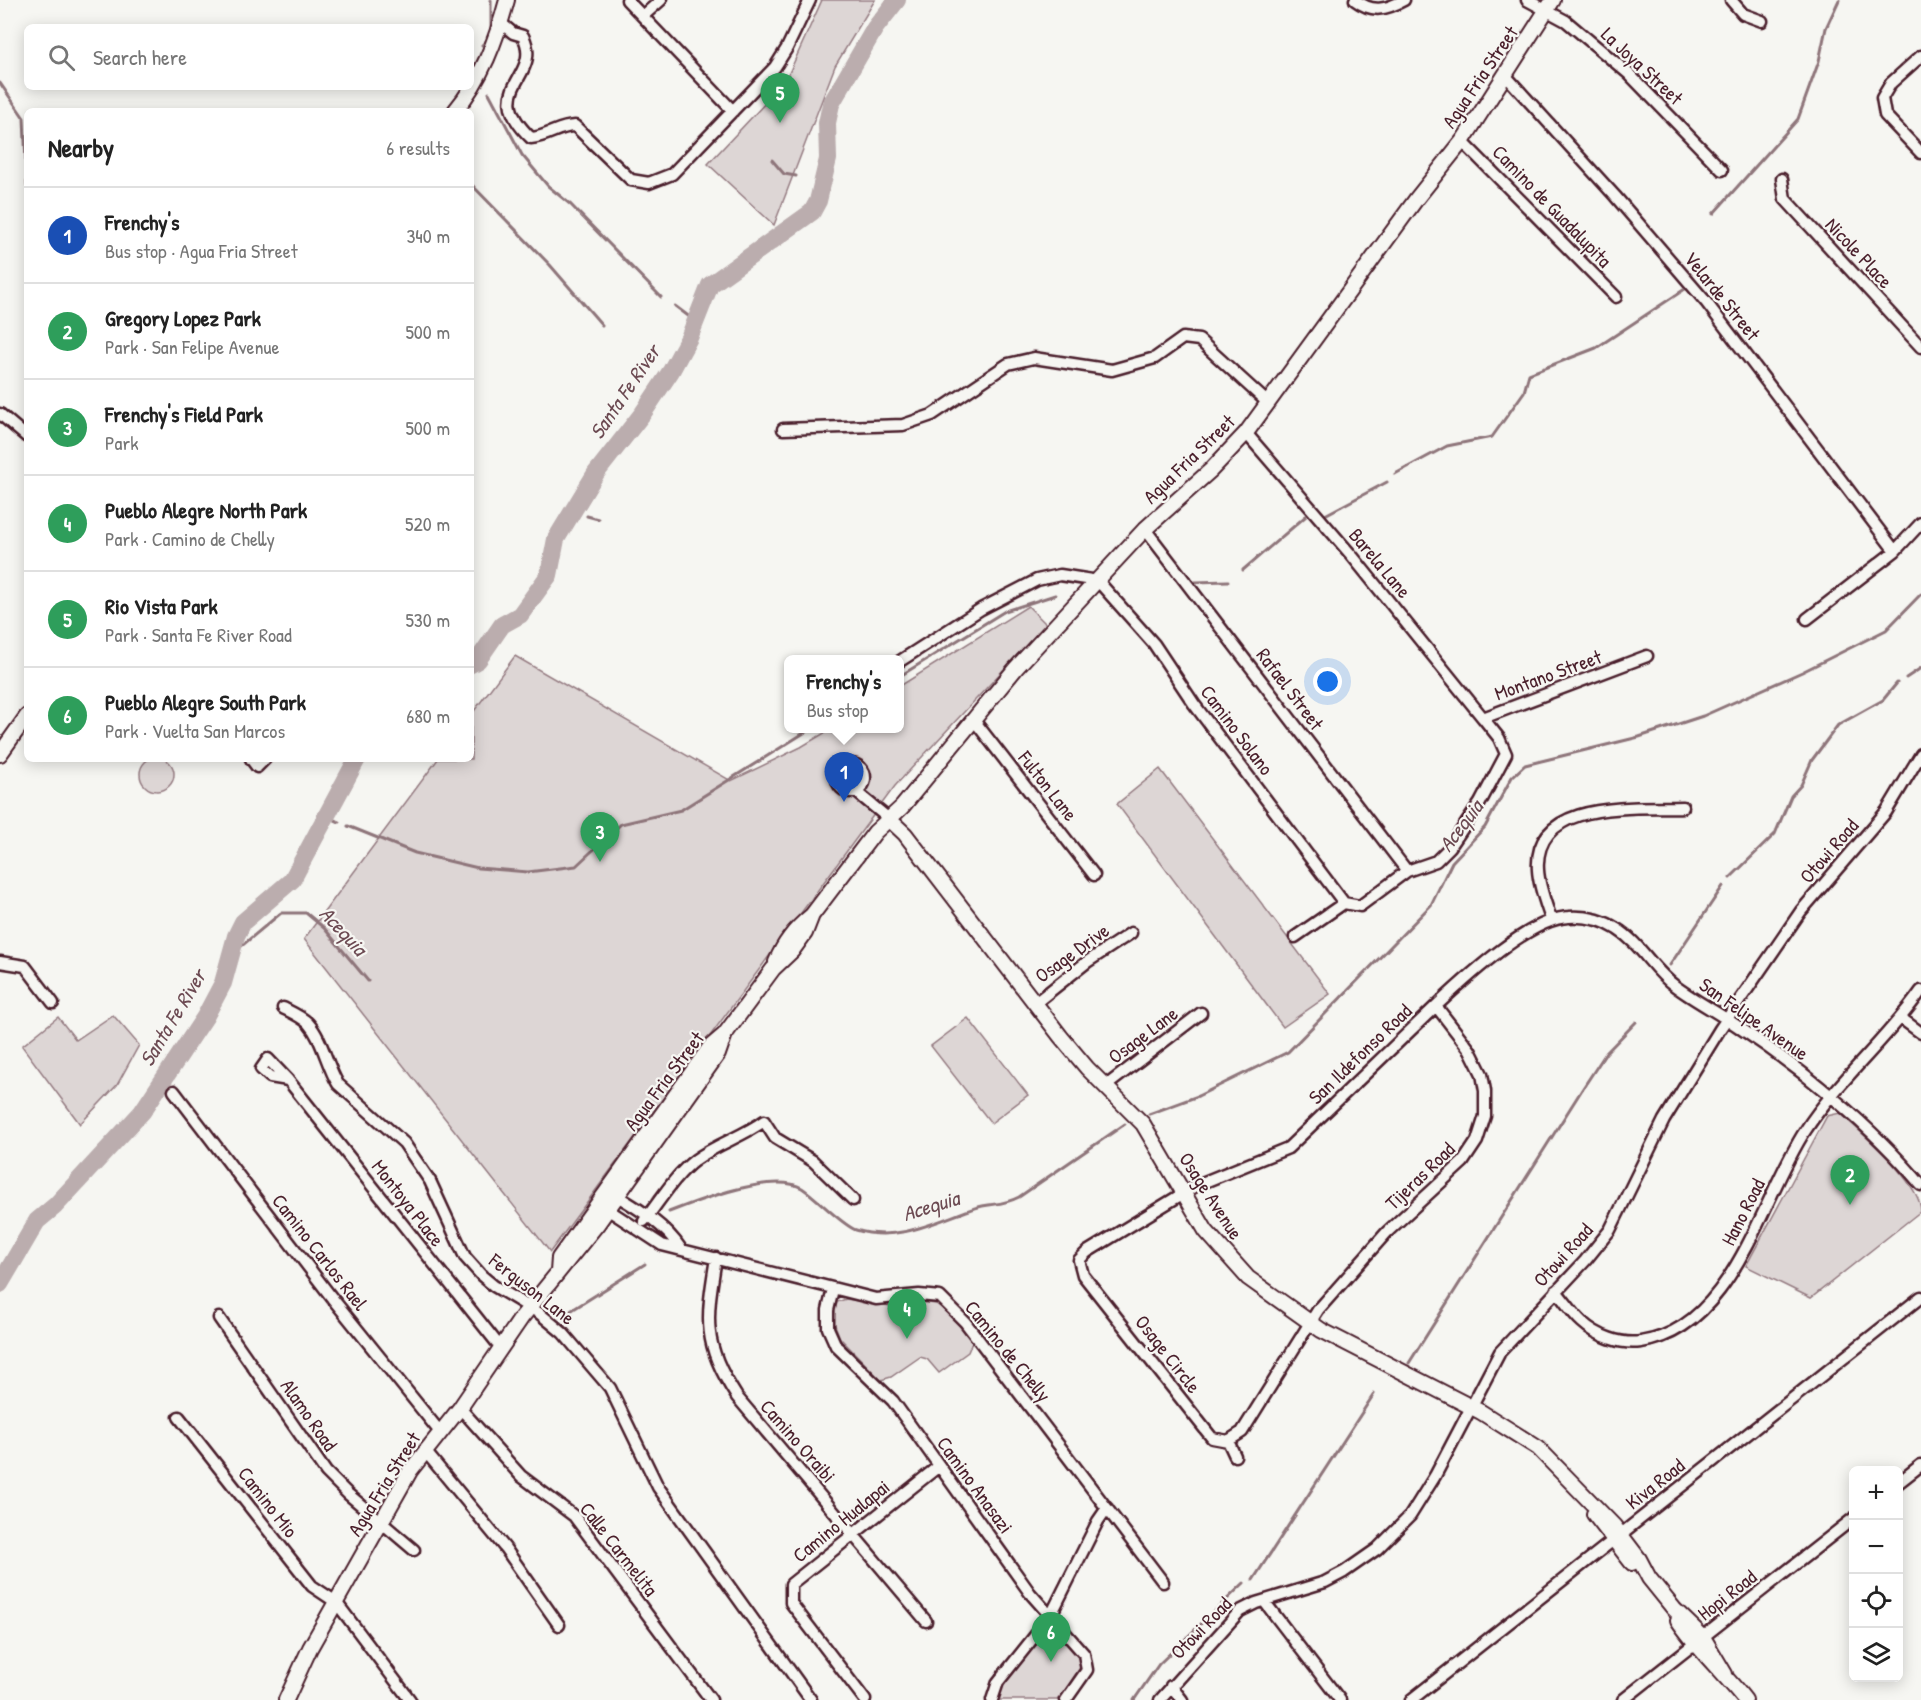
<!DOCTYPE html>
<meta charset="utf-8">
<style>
:root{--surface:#fff;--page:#f2f2f2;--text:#222;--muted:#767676;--line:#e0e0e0;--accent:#2563eb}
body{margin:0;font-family:"Patrick Hand",sans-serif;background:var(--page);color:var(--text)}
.controls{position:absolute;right:18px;bottom:18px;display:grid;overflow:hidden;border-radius:9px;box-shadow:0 3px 15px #0003}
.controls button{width:54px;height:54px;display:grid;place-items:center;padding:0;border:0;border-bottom:2px solid var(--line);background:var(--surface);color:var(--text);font:30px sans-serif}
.you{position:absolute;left:1328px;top:682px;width:21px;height:21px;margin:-15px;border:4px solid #fff;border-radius:50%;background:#1a73e8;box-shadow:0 0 0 9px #1a73e833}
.badge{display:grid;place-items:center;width:39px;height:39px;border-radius:50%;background:var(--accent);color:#fff;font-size:20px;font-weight:700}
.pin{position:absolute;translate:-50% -50px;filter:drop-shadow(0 2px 3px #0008)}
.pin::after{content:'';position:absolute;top:32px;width:21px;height:18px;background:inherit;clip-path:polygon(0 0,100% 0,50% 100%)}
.popup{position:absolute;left:784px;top:655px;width:120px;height:78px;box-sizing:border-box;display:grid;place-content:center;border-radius:9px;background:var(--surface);filter:drop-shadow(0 2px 4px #0005);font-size:20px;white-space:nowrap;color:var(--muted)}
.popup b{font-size:22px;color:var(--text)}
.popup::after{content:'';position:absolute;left:50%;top:100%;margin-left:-12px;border:12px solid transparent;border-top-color:var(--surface)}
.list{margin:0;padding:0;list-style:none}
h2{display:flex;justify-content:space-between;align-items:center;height:78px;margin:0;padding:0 24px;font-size:26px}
h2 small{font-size:20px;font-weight:400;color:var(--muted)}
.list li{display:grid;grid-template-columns:39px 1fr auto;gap:18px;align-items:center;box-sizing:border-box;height:96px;padding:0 24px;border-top:2px solid var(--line)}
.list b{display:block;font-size:22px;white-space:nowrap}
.list p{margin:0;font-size:20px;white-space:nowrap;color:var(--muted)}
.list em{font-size:20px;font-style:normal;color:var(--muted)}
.icon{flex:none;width:33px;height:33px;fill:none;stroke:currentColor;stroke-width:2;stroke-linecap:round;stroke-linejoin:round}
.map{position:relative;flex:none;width:1921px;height:1700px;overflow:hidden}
.search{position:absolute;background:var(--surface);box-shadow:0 3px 15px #0003;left:24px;top:24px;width:450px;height:66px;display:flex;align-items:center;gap:15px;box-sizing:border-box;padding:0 21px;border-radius:9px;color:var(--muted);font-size:22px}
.panel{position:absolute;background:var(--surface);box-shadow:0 3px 15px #0003;left:24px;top:108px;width:450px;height:654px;border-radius:9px}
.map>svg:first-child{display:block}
</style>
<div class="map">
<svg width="1921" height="1700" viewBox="0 0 1921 1700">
<rect width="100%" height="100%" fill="#f6f6f2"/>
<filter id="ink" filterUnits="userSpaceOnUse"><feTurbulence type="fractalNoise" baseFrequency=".0167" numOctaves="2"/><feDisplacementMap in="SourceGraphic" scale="12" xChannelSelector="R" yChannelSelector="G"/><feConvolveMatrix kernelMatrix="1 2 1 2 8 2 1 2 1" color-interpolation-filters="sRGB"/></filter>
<g filter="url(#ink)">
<!-- green -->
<path fill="#ddd6d5" stroke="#947a80" stroke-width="1.5" d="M822 0H875L835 66 774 225 708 164 785 82Z
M1028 606 1046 624 895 786 550 1252 304 939 438 759H471V715L515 656 731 781 801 747 831 729 900 728V686Z
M140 774a17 17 0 1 1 34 0a17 17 0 1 1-34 0Z
M1160 769 1330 994 1283 1027 1117 804Z
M113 1015 139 1045 117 1085 80 1124 22 1046 58 1017 76 1040Z
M968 1018 1028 1095 991 1123 931 1046Z
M1840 1113C1861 1133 1921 1183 1921 1211L1811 1298 1746 1266 1827 1116Z
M846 1299 891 1306 922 1302 936 1304 946 1311 973 1340 968 1352 939 1373 927 1359 920 1357 891 1377 881 1380 840 1338 833 1320 837 1302Z
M1053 1631C1066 1636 1079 1652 1081 1666L1059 1700H998C998 1686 1040 1633 1053 1631Z"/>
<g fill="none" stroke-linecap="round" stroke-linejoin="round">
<!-- stream -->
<path stroke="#8e747a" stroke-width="3" d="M491 0V31
M482 45 490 37
M0 83 24 118 27 186
M489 93 522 155 548 186 571 205 661 297
M772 160 784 174 796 176
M471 184 550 265 602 325
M1713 214 1798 119 1819 61 1826 28 1839 0
M675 306 695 321
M1395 474 1447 446 1492 437 1524 392 1529 374 1596 348 1685 289
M1325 515 1387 482
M587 516 598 519
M1243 570 1306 516
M1195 582 1228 581
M900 676 1005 611 1055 595
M1906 678 1921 668
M326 816 339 822
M348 826 415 853 478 868 528 872 576 866 621 824 681 810 812 728
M1730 878 1775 834 1791 796 1801 785 1812 760 1838 725 1883 700 1897 683
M233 953 281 913H306L324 928 368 981
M1670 965 1723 886
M1149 1114 1198 1096 1288 1052 1431 905 1452 862 1485 827 1512 777 1525 765 1639 737 1703 716 1802 672 1886 630 1921 594
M669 1212C697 1201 774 1171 802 1188 816 1197 843 1226 856 1230 898 1243 937 1221 975 1208 991 1203 1002 1206 1019 1197L1125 1124
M561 1317 645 1264
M1409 1363 1583 1088 1606 1053 1636 1022
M1253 1580 1374 1394
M1134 1700 1159 1664 1244 1583"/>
<!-- river -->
<path stroke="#bbadae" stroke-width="18" d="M471 664 478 660 502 625 520 615 549 575 556 539 596 473 643 413 671 371 689 338 710 285 812 212 818 201 828 159 827 123 831 104 875 28 897 0
M0 1284 37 1221 55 1206 142 1112 205 1017 223 983 236 936 243 922 292 880 357 759"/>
<!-- minor casing -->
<g stroke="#4a1f2b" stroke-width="15">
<path id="minor" d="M627 0 733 111
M1355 0C1372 13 1386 10 1404 0
M1527 0 1566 21 1629 74 1722 170
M1731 0 1743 14 1762 21
M643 16 661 0
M501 23 513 33 523 36C544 78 479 88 531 138 548 137 558 126 575 126L631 180 649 183 672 174 775 67 787 48 810 0
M1921 56 1891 83 1882 98 1885 115 1921 153
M1506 76 1615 196 1706 302 1895 551
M1462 141 1616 297
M1782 179 1785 199 1921 347
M0 414 27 437
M783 429 903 425 932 415 1008 364 1034 358 1112 370 1155 358 1183 338 1199 340 1268 403
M1246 433 1353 557 1483 718
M1145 529 1407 871
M1807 619 1895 551 1921 523
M900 661 981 609 1037 580 1060 575 1098 581 1154 644 1194 704 1344 903
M973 719 1094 875
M251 759 257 767 265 759
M837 778a14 14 0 1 1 28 0a14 14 0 1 1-28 0Z
M855 791 889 819
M1551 919C1546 904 1539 887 1538 870 1533 798 1636 809 1683 807
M1295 937 1344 903 1360 906 1407 871 1436 861 1450 847 1480 803 1506 754 1499 738 1483 718 1647 656
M0 962 25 966 53 1003
M1034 1004 1087 962 1131 933
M1436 1006 1470 1050 1482 1074 1485 1091V1116L1477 1141 1463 1162 1387 1232 1318 1310 1242 1432 1228 1441 1212 1438 1083 1275 1079 1260 1087 1252 1197 1185 1288 1148 1436 1006C1465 979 1530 918 1569 917 1586 916 1603 920 1617 929 1640 943 1653 970 1675 986 1695 1001 1719 1013 1740 1028 1803 1070 1872 1126 1921 1185
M283 1008C291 1012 302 1017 308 1023 323 1040 326 1064 338 1084L404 1143 430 1181 465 1257 482 1276 494 1286 539 1313 563 1333 610 1388 658 1487 811 1700
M1902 1019 1921 1033
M288 1080 268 1059 261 1069 270 1077 288 1080 501 1348
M1106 1086 1201 1013
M174 1091 332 1298 440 1432
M611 1196H617C641 1210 666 1226 681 1249
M606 1204 607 1209 662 1245 876 1299 919 1295 940 1297 965 1322 1163 1582
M644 1221C660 1201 674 1176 695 1160 716 1144 742 1137 764 1121L775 1138 813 1161 853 1200
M716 1258C706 1320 702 1343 737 1397L926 1621
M833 1289 828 1310V1328L836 1346 893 1401 1030 1593 1084 1654 1087 1670 1066 1700
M1556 1291C1565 1301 1572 1313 1582 1322 1597 1336 1621 1345 1641 1342 1733 1329 1761 1198 1805 1131 1838 1080 1886 1041 1921 991
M219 1318 326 1472 348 1494 414 1550
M460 1408 521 1476 574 1516 711 1700
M179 1417 312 1586 336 1602 410 1700
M1228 1441 1235 1456
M425 1451 505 1548 559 1625
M1898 1483 1921 1465
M1264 1601 1340 1700
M1171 1686 1182 1700
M865 1700 791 1603V1584L939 1466
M992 1700 998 1682 1050 1617 1098 1521 1107 1508
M1160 1700 1240 1611 1256 1603 1325 1582 1344 1572 1377 1549 1410 1516 1435 1476 1500 1352 1585 1261 1610 1230 1664 1120 1720 1029 1801 911 1886 812 1921 754
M1411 1700 1921 1297
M1623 1700 1854 1518"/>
</g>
<!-- tertiary casing -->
<g stroke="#4a1f2b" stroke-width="18">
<path id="tertiary" d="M455 111C482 78 496 41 507 0
M0 754 27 716
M889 819 905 834 1061 1037 1087 1068 1143 1124 1206 1231 1248 1278 1321 1330 1481 1412 1538 1448 1614 1526 1639 1559 1649 1578 1674 1609 1703 1637 1725 1674
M776 962C784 943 794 930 811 916
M558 1272 559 1258 710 1047 724 1035
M1594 1514 1632 1563
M1678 1620C1697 1649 1723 1672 1745 1700
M286 1700 310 1648 410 1471 460 1408 522 1317 598 1223 718 1054 725 1034 773 969 792 951 805 933 812 915 875 832 902 807 1016 668 1145 529 1211 470 1246 433 1417 198 1464 139 1553 0"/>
</g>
<!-- minor -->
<use href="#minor" stroke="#f6f6f2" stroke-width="10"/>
<!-- tertiary -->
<use href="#tertiary" stroke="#f6f6f2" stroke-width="14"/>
</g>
</g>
<g text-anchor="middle" stroke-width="4.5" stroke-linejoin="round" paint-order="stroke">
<!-- street labels -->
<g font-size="20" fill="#4a1f2b" stroke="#f6f6f2">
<text transform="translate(1642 66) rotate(43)" y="7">La Joya Street</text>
<text transform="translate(1480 77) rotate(-56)" y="7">Agua Fria Street</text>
<text transform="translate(1552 206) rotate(46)" y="7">Camino de Guadalupita</text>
<text transform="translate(1859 253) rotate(47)" y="7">Nicole Place</text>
<text transform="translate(1722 296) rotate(51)" y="7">Velarde Street</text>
<text transform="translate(1189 459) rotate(-44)" y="7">Agua Fria Street</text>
<text transform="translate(1380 563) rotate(50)" y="7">Barela Lane</text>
<text transform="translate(1548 675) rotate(-20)" y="7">Montano Street</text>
<text transform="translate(1290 689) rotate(53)" y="7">Rafael Street</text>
<text transform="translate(1237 730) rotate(53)" y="7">Camino Solano</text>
<text transform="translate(1048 786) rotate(52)" y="7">Fulton Lane</text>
<text transform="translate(1829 851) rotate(-49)" y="7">Otowi Road</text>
<text transform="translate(1072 953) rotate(-36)" y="7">Osage Drive</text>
<text transform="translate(1754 1019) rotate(35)" y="7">San Felipe Avenue</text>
<text transform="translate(1143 1035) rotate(-37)" y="7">Osage Lane</text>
<text transform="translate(1360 1054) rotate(-44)" y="7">San Ildefonso Road</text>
<text transform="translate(664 1081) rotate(-53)" y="7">Agua Fria Street</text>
<text transform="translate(1420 1176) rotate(-44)" y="7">Tijeras Road</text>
<text transform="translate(1211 1196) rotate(57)" y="7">Osage Avenue</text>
<text transform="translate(408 1203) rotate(52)" y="7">Montoya Place</text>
<text transform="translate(1743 1212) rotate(-63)" y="7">Hano Road</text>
<text transform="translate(320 1252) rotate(52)" y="7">Camino Carlos Rael</text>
<text transform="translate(1563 1255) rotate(-48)" y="7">Otowi Road</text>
<text transform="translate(532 1289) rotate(38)" y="7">Ferguson Lane</text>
<text transform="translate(1008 1351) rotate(51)" y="7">Camino de Chelly</text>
<text transform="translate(1168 1354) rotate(52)" y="7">Osage Circle</text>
<text transform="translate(309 1415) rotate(55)" y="7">Alamo Road</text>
<text transform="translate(798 1441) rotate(49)" y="7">Camino Oraibi</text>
<text transform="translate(384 1484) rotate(-58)" y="7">Agua Fria Street</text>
<text transform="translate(1655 1484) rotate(-38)" y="7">Kiva Road</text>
<text transform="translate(975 1485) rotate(54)" y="7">Camino Anasazi</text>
<text transform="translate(268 1502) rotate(52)" y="7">Camino Mio</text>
<text transform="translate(841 1521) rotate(-39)" y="7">Camino Hualapai</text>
<text transform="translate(619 1549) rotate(52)" y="7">Calle Carmelita</text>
<text transform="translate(1727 1595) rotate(-38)" y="7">Hopi Road</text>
<text transform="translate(1201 1628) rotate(-46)" y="7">Otowi Road</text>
</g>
<!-- water labels -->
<g font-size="21" font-style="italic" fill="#6c4a52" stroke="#f6f6f2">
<text transform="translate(625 392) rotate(-56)" y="7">Santa Fe River</text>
<text transform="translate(1461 826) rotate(-53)" y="7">Acequia</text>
<text transform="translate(343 931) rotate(47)" y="7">Acequia</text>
<text transform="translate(173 1018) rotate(-59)" y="7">Santa Fe River</text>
<text transform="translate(931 1206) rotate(-17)" y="7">Acequia</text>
</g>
</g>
</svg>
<div class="controls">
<button>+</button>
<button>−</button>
<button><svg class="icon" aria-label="locate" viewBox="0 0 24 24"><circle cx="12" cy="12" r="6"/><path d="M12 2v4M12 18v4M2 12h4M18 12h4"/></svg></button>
<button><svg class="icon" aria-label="layers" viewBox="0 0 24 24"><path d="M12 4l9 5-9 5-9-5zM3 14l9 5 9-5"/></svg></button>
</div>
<div class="you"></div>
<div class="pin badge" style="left:844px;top:802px;background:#1a4fb4">1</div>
<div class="popup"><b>Frenchy's</b>Bus stop</div>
<div class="pin badge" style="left:1850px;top:1205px;background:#2e9e5b">2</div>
<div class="pin badge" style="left:600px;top:862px;background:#2e9e5b">3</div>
<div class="pin badge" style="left:907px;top:1339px;background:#2e9e5b">4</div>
<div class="pin badge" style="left:780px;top:123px;background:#2e9e5b">5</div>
<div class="pin badge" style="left:1051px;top:1662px;background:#2e9e5b">6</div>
<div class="search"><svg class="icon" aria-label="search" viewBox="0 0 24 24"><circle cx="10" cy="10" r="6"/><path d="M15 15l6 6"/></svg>Search here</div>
<section class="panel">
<h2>Nearby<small>6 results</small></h2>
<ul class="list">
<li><span class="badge" style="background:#1a4fb4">1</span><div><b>Frenchy's</b><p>Bus stop · Agua Fria Street</p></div><em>340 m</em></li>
<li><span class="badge" style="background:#2e9e5b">2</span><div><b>Gregory Lopez Park</b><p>Park · San Felipe Avenue</p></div><em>500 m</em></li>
<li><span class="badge" style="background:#2e9e5b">3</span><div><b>Frenchy's Field Park</b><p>Park</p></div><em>500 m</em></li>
<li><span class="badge" style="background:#2e9e5b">4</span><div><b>Pueblo Alegre North Park</b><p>Park · Camino de Chelly</p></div><em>520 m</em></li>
<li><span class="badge" style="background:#2e9e5b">5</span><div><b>Rio Vista Park</b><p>Park · Santa Fe River Road</p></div><em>530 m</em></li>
<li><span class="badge" style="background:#2e9e5b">6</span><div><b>Pueblo Alegre South Park</b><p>Park · Vuelta San Marcos</p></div><em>680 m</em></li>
</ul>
</section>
</div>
